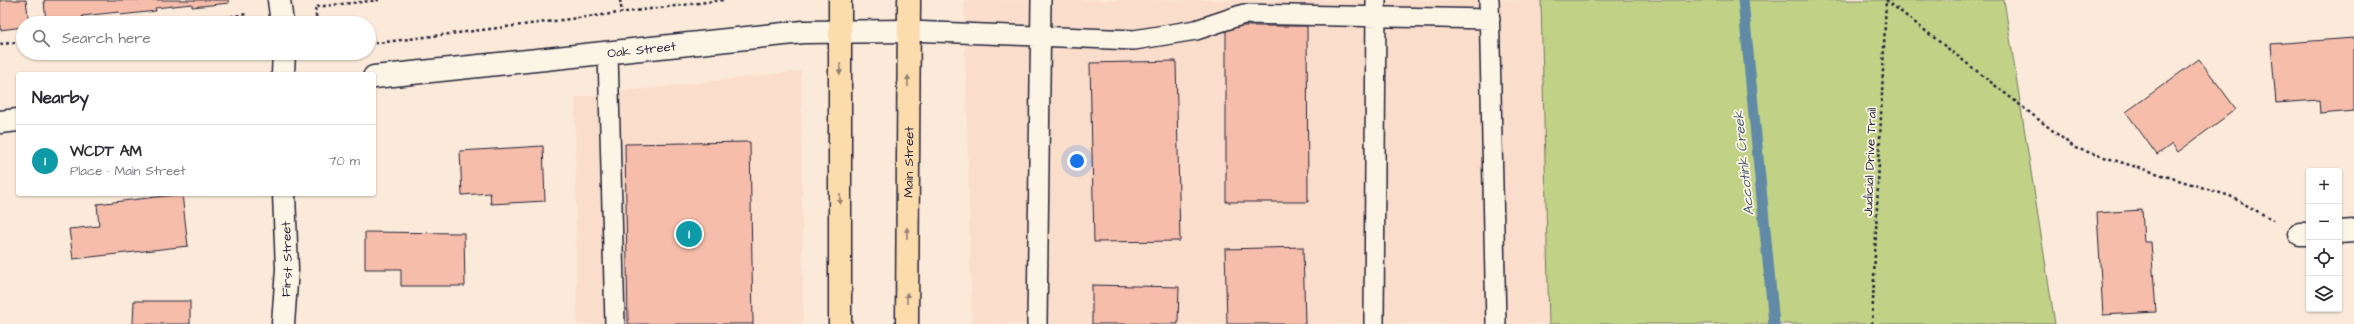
<!DOCTYPE html>
<meta charset="utf-8">
<style>
:root{--surface:#fff;--page:#f2f2f3;--text:#2b2b33;--muted:#7c7c81;--line:#e1e1e2;--accent:#0f766e}
body{margin:0;font-family:"Architects Daughter",sans-serif;background:var(--page);color:var(--text)}
.controls{position:absolute;right:12px;bottom:12px;display:grid;overflow:hidden;border-radius:4px;box-shadow:0 1px 3px #0004}
.controls button{width:36px;height:36px;display:grid;place-items:center;padding:0;border:0;border-bottom:1px solid var(--line);background:var(--surface);color:var(--text);font:20px sans-serif}
.you{position:absolute;left:1077px;top:161px;width:14px;height:14px;margin:-10px;border:3px solid #fff;border-radius:50%;background:#1a73e8;box-shadow:0 0 0 6px #1a73e833}
.badge{display:grid;place-items:center;width:26px;height:26px;border-radius:50%;background:var(--accent);color:#fff;font-size:13px;font-weight:700}
.pin{position:absolute;translate:-50% -50%;border:2px solid #fff;box-shadow:0 1px 4px #0006}
.list{margin:0;padding:0;list-style:none}
h2{display:flex;justify-content:space-between;align-items:center;height:52px;margin:0;padding:0 16px;font-size:17px}
h2 small{font-size:13px;font-weight:400;color:var(--muted)}
.list li{display:grid;grid-template-columns:26px 1fr auto;gap:12px;align-items:center;box-sizing:border-box;height:72px;padding:0 16px;border-top:1px solid var(--line)}
.list b{display:block;font-size:15px;white-space:nowrap}
.list p{margin:0;font-size:13px;white-space:nowrap;color:var(--muted)}
.list em{font-size:13px;font-style:normal;color:var(--muted)}
.icon{flex:none;width:22px;height:22px;fill:none;stroke:currentColor;stroke-width:2;stroke-linecap:round;stroke-linejoin:round}
.map{position:relative;flex:none;width:2354px;height:324px;overflow:hidden}
.search{position:absolute;background:var(--surface);box-shadow:0 1px 3px #0004;left:16px;top:16px;width:360px;height:44px;display:flex;align-items:center;gap:10px;box-sizing:border-box;padding:0 14px;border-radius:22px;color:var(--muted);font-size:15px}
.panel{position:absolute;background:var(--surface);box-shadow:0 1px 3px #0004;left:16px;top:72px;width:360px;height:124px;border-radius:4px}
.map>svg:first-child{display:block}
</style>
<div class="map">
<svg width="2354" height="324" viewBox="0 0 2354 324">
<rect width="100%" height="100%" fill="#fbead9"/>
<filter id="ink" filterUnits="userSpaceOnUse"><feTurbulence type="fractalNoise" baseFrequency=".025" numOctaves="2"/><feDisplacementMap in="SourceGraphic" scale="8" xChannelSelector="R" yChannelSelector="G"/><feConvolveMatrix kernelMatrix="1 2 1 2 8 2 1 2 1" color-interpolation-filters="sRGB"/></filter>
<g filter="url(#ink)">
<!-- built -->
<path fill="#faddcb" d="M964 0H1541L1549 324H972Z
M801 71 803 324H577L575 97Z"/>
<!-- green -->
<path fill="#c1d287" stroke="#727a61" d="M1541 0H2004L2055 324H1549Z"/>
<g fill="none" stroke-linecap="round" stroke-linejoin="round">
<!-- stream -->
<path stroke="#618aa5" stroke-width="11" d="M1743 0 1774 324"/>
</g>
<!-- building -->
<path fill="#f6beaa" stroke="#22223b" d="M0 0H26L29 23H23V27L0 30Z
M44 0H228L229 3 192 7V4L155 8 156 11 120 15 119 12 82 16 83 20 46 23Z
M1226 26H1307L1308 202H1226Z
M2354 38V111L2320 114 2319 100 2276 103 2271 44Z
M2199 59 2236 109 2178 152 2172 144 2157 155 2126 112Z
M1176 61 1180 241 1094 242 1090 63Z
M750 142 753 324H628L625 144Z
M543 146 545 201 491 204 490 193 462 195 460 151Z
M182 194 188 246 73 259 69 229 99 226 97 204Z
M2142 210 2144 242H2151L2156 312 2103 315 2097 213Z
M365 232 464 233 465 286H401V269H365Z
M1303 247 1305 324H1227L1225 249Z
M1092 285 1179 287 1178 324H1092Z
M134 301H190V324H133Z"/>
<g fill="none" stroke-linecap="round" stroke-linejoin="round">
<!-- lane casing -->
<g stroke="#22223b" stroke-width="22">
<path id="lane" d="M1489 0 1496 324
M909 31 1134 40 1196 30 1244 14 1490 19
M608 53 615 324
M1037 324 1041 0
M1374 324 1376 0"/>
</g>
<!-- street casing -->
<g stroke="#22223b" stroke-width="25">
<g id="street">
<path d="M279 0 282 23"/>
<path d="M283 74 284 53"/>
<path d="M2339 232 2354 231"/>
<path d="M2300 234H2309"/>
<path id="s1" d="M283 324 287 269 284 194"/>
</g>
</g>
<!-- secondary casing -->
<g stroke="#22223b" stroke-width="25">
<g id="secondary">
<path id="s2" d="M374 77 803 32 909 31"/>
<path d="M0 122 18 120"/>
</g>
</g>
<!-- primary casing -->
<g stroke="#22223b" stroke-width="25">
<g id="primary">
<path d="M840 324V0"/>
<path id="s3" d="M907 324 909 0"/>
</g>
</g>
<!-- path -->
<path stroke="#22223b" stroke-width="2.5" stroke-dasharray="3 3" stroke-linecap="butt" d="M620 0 622 13
M1886 0 2075 148 2230 196 2273 220
M183 23 248 14
M317 23 315 7 379 0
M0 44 23 42
M369 44 723 0
M1872 324 1886 0"/>
<!-- lane -->
<use href="#lane" stroke="#fcf5e5" stroke-width="19"/>
<!-- street -->
<use href="#street" stroke="#fcf5e5" stroke-width="22"/>
<!-- secondary -->
<use href="#secondary" stroke="#fcf5e5" stroke-width="22"/>
<!-- primary -->
<use href="#primary" stroke="#fcdcac" stroke-width="22"/>
</g>
<!-- one-way arrows -->
<defs><path id="oneway-solid" d="M-6-.8H1V-3.2L6.5 0L1 3.2V.8H-6Z"/></defs>
<g fill="#8f7f74">
<use href="#oneway-solid" transform="translate(840 69) rotate(90)"/>
<use href="#oneway-solid" transform="translate(908 81) rotate(-89)"/>
<use href="#oneway-solid" transform="translate(840 199) rotate(90)"/>
<use href="#oneway-solid" transform="translate(907 233) rotate(-90)"/>
<use href="#oneway-solid" transform="translate(907 298) rotate(-90)"/>
</g>
</g>
<g text-anchor="middle" stroke-width="3.5" stroke-linejoin="round" paint-order="stroke">
<!-- street labels -->
<g font-size="13" fill="#22223b" stroke="#fcf5e5">
<text dy="5" stroke="none"><textPath href="#s2" startOffset="269">Oak Street</textPath></text>
<text dy="5" stroke="none"><textPath href="#s3" startOffset="162">Main Street</textPath></text>
<text transform="translate(1869 162) rotate(-88)" y="5">Judicial Drive Trail</text>
<text dy="5" stroke="none"><textPath href="#s1" startOffset="65">First Street</textPath></text>
</g>
<!-- water labels -->
<g font-size="14" font-style="italic" fill="#425670" stroke="#fcf5e5">
<text transform="translate(1743 163) rotate(-96)" y="5">Accotink Creek</text>
</g>
</g>
</svg>
<div class="controls">
<button>+</button>
<button>−</button>
<button><svg class="icon" aria-label="locate" viewBox="0 0 24 24"><circle cx="12" cy="12" r="6"/><path d="M12 2v4M12 18v4M2 12h4M18 12h4"/></svg></button>
<button><svg class="icon" aria-label="layers" viewBox="0 0 24 24"><path d="M12 4l9 5-9 5-9-5zM3 14l9 5 9-5"/></svg></button>
</div>
<div class="you"></div>
<div class="pin badge" style="left:689px;top:234px;background:#0f9aa8">1</div>
<div class="search"><svg class="icon" aria-label="search" viewBox="0 0 24 24"><circle cx="10" cy="10" r="6"/><path d="M15 15l6 6"/></svg>Search here</div>
<section class="panel">
<h2>Nearby<small></small></h2>
<ul class="list">
<li><span class="badge" style="background:#0f9aa8">1</span><div><b>WCDT AM</b><p>Place · Main Street</p></div><em>70 m</em></li>
</ul>
</section>
</div>
